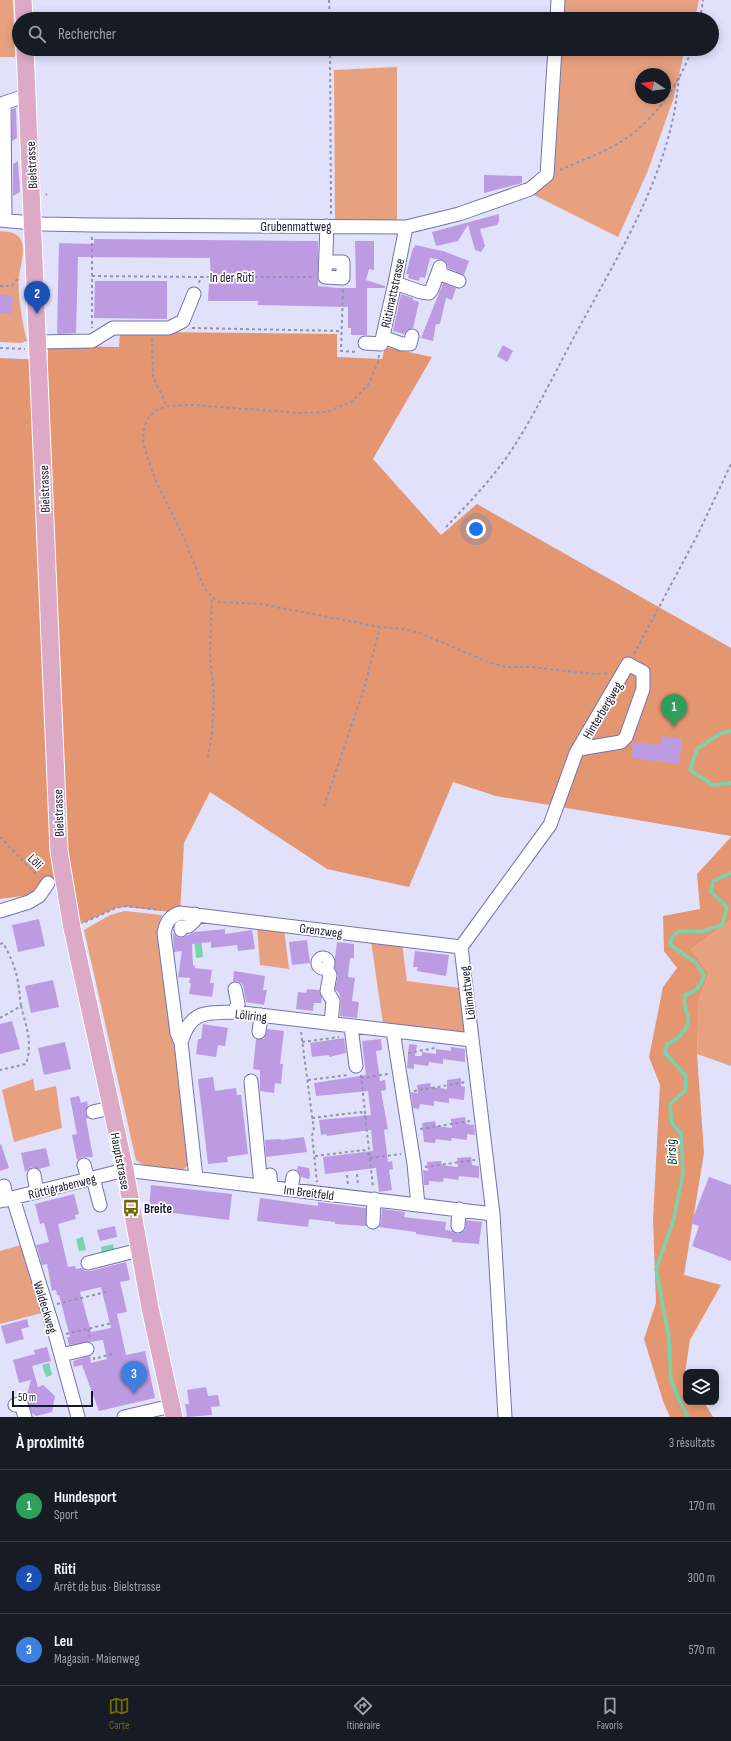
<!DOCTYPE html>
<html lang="fr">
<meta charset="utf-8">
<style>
:root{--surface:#171b24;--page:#20242c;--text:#f1f3f6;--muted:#9ea1a6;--line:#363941;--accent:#716a05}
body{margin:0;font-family:"Sofia Sans Condensed",sans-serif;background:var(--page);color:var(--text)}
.controls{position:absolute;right:12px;bottom:12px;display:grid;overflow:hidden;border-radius:8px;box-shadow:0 2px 10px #0003}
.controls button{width:36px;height:36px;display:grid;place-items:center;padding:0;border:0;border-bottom:1px solid var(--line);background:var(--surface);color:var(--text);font:20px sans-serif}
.compass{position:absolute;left:635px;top:68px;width:36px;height:36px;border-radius:50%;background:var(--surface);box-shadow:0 2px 10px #0003;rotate:283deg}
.scale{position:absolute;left:12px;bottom:10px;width:81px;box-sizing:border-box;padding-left:4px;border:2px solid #18172e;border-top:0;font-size:11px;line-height:14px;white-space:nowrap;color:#18172e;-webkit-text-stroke:3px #fff;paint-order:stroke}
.you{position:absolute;left:476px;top:529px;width:14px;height:14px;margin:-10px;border:3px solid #fff;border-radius:50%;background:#1a73e8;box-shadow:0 0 0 6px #1a73e833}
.badge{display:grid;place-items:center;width:26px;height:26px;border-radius:50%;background:var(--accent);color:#fff;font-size:13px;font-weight:700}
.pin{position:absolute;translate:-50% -33px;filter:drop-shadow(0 1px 2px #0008)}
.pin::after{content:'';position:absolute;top:21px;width:14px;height:12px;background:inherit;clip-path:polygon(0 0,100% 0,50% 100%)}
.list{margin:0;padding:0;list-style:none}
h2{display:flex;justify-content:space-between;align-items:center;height:52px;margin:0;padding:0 16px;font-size:17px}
h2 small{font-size:13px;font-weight:400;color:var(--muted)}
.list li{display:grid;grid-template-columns:26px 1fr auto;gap:12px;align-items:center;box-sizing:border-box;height:72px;padding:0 16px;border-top:1px solid var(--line)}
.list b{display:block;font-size:15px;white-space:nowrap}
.list p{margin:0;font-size:13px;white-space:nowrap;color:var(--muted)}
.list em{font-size:13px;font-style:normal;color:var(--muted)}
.icon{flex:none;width:22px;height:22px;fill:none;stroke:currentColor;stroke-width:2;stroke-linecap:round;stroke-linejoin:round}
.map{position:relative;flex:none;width:731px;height:1417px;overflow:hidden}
.search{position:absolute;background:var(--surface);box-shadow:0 2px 10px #0003;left:12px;right:12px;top:12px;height:44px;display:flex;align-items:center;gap:10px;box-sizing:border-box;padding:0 14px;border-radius:22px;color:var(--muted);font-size:15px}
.sheet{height:268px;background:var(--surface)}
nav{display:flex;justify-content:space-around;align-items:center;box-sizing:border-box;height:56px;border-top:1px solid var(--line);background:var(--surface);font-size:11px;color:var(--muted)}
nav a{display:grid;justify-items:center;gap:2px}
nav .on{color:var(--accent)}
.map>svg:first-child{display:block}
</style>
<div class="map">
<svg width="731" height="1417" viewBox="0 0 731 1417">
<rect width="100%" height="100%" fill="#e1e1fc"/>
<!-- green -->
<path fill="#e7a181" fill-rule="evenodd" d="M0 0H13L15 57H0Z
M561 0H699L695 19H560Z
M558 49H685L673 100 647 173 618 237 530 193 551 179ZM641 74H665V98H641Z
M397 67V220L335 222 334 70Z
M0 231C6 232 13 231 18 236 28 245 20 266 19 277 17 292 23 326 27 341L21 343 0 342Z
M125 911 162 915 158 929 190 1163 183 1170 145 1166 136 1160 84 930 110 915Z
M731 920V1066L697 1054 699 999 709 973 691 949Z
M257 926 284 929 289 969 260 965Z
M371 941 402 943 407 981 461 988 465 1032H457L383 1024Z
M33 1079 35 1091 56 1086 62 1128 14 1142 2 1090Z
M21 1245 42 1313 0 1324V1251Z"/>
<!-- forest -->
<path fill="#e49671" d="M159 332 337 334V357L382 359 385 347 432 357 373 459 441 535 477 504 731 648V836L496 796 453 782 409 887 327 869 210 792 184 843 180 913 126 907 116 908 72 928 63 877 30 895 0 899V358L48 360V346L119 347 120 333Z
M731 837V920L691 949 709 973 699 999 697 1054 704 1153 684 1275 721 1285 690 1340 685 1373 686 1402H704L713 1417H670L663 1401 644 1339 656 1303 653 1220 660 1085 649 1057 663 987 677 968 664 951 663 916 700 909 697 874Z"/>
<!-- water -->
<path fill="#76d5ae" d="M201 936 203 957 196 958 194 937Z
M83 1237 86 1250 79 1251 76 1239Z
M113 1244 114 1250 102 1253 101 1247Z
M49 1363 52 1375 46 1377 42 1365Z"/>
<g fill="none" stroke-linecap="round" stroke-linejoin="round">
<!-- stream -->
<path stroke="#76d5ae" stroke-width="3.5" d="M731 731 721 733 697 749 690 770 713 785 731 783
M688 1417 680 1402 671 1380 669 1338 656 1269 673 1222 683 1174 681 1133 672 1124 670 1104 685 1091 686 1076 665 1053 667 1044C677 1041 690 1028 688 1017 686 1009 683 1004 685 995 696 992 701 986 704 975L695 962 670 945 672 937 679 931 701 932 722 925 727 907 711 892 713 881 731 873"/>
</g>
<!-- building -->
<path fill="#bd9be3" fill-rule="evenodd" d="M16 108 17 138 12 141V109Z
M18 161 20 192 13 196V164Z
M484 175 522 176V183L484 193Z
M499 214V221L497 225 480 229 485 246 481 252 475 250 468 225 458 241 436 246 432 232Z
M94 239 318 241V286L337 288H356L355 241H374V270L369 269 366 280 385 286V288H367V335H351V328H348V307L258 305V301H208L209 282H211L210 258 78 257 76 333 57 334 59 243 94 244Z
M415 245 443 251 469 261 464 275 448 268 447 263 443 260 430 258 425 278 420 277 419 281 408 278 409 274H406L413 248H414Z
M95 281H167V319L94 318Z
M443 283 456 288 452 300 446 298 440 324H436L433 341 421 338Z
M0 294 13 296 11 314 0 313Z
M401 294 413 298V300L419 302 413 328 407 330 404 334 393 331Z
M503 345 513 351 507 362 497 356Z
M662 736 682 739 679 764 632 758 633 742 660 745Z
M39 919 45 946 18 952 12 925Z
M225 929V934L252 930 255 949 238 951 237 945 211 948V942L192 944 193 965 195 966V968L212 970 210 983H214L212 997 189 994 191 983H189L190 978 178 977 182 951 174 952 173 933 177 937 181 938 195 932Z
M307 940 310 963 292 965 289 942Z
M337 942 354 944V958H350L348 977 355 978 352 1001 359 1002 357 1018 340 1016 341 1001 339 993 335 989 338 976 334 966Z
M415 951 449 955 446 976 417 971 418 967H413Z
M234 971 265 976 263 990H267L264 1005 246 1002 243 985 237 981 233 982Z
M53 980 59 1007 31 1013 25 986Z
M307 989 319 990 322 997 321 1003H314L313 1011 296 1009 298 992 306 993Z
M12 1021 20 1049 0 1054V1024Z
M203 1024 228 1028 225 1046 218 1045 216 1057 196 1054 198 1039H201Z
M267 1029 284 1031 280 1064H283L281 1084 275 1083 274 1093 260 1091V1070L253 1069 256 1039H264Z
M344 1038 346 1053 329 1057V1055L312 1057 310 1043Z
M381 1039 382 1050 376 1051 380 1081 385 1080 386 1090 381 1091 388 1129 384 1130 388 1162 392 1161 393 1169 389 1170 392 1190 379 1192 376 1168 325 1174 323 1157 373 1151 371 1130 327 1136 326 1134 321 1135 319 1120 371 1115 368 1091 316 1096 314 1083 366 1075 362 1041Z
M65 1042 71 1069 44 1075 38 1048Z
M409 1044 417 1045 415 1056H422V1052L436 1054V1049L451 1051V1047L465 1049V1062L443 1059V1064L429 1062 428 1066 414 1064V1069L407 1068Z
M213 1077 215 1091 236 1088 237 1095H241L248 1154 227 1157 228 1162 208 1164 198 1079Z
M461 1078V1086L465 1087 464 1100 449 1098V1103L434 1101V1106L420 1104 419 1109 413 1108 411 1092 418 1093 417 1085 430 1083 431 1087 447 1089V1080Z
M79 1096 81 1103 87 1101 88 1106 85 1113 88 1118 86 1119 93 1157H82L77 1160 72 1135 77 1134 70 1098Z
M465 1117 466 1124 474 1125 475 1135 467 1134V1140L452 1138 451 1141 436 1139 435 1143 424 1142 422 1123 435 1121 436 1126 452 1128 451 1119Z
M304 1137 307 1152 266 1157 265 1140 281 1139V1140Z
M1 1144 9 1168 0 1171V1145Z
M46 1148 50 1166 39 1169 32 1167 25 1172 21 1153Z
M471 1157 472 1165 479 1166V1178L459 1176 458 1180 444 1178 443 1182 429 1181V1185H424L423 1170 428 1171 427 1162 441 1161 442 1165 458 1167 457 1158Z
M298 1166 309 1168 310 1176 309 1179 301 1177 300 1174 297 1170Z
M709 1177 731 1185V1261L692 1246 699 1226 691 1223Z
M151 1185 232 1194 229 1220 149 1210Z
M74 1194 79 1214 75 1215 76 1219 58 1224 68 1267 75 1266 76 1269 82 1268 85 1271H90L126 1262 130 1280 120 1282 127 1312 117 1314 126 1355 145 1351 155 1398 99 1411 82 1365 74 1367 73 1361 90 1356 91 1363 107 1359 103 1340 69 1345 67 1337H70L59 1295H57L56 1290 52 1291 47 1264 42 1265 36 1245 49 1242 44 1223 40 1224 35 1204ZM101 1287 111 1328 91 1332 80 1292Z
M260 1198 318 1206V1202L366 1208V1226L335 1224V1222L309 1219 308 1227 257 1221Z
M382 1209 405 1212 404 1217 446 1222 445 1230 452 1231 457 1234 461 1233 465 1230 466 1220 482 1222 479 1244 452 1242V1239L416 1234V1232L379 1227 381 1222Z
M115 1226 117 1237 100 1241 97 1230Z
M27 1319 29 1327 21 1329 24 1339 6 1344 1 1326Z
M47 1347 51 1361 32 1366 38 1387 43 1385 55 1396 52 1412 36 1416 32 1413 26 1398 31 1380 19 1383 13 1360 35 1354 34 1350Z
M206 1387 208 1396 218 1395 220 1406 211 1407 212 1415 187 1417 185 1404H189L187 1390Z"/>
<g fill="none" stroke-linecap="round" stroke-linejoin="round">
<!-- minor casing -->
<g stroke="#7572ae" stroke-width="15">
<path id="minor" d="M557 19 558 0
M0 220 43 224 92 225 406 227 459 214 530 189 547 175 555 49
M5 220 4 103 28 95
M326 262H343V278L325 277 327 226
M438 273 459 281
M395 283 421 292 429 293 432 289 440 267
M383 337 402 344H410L412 336
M38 342 92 341 113 328H169L183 321 194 294
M365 343 381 344 395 283 406 227
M0 911 29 902 39 896 48 883
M181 930V927L189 926 195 920V914
M461 947 493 1214 505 1417
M461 947 550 825 576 753 628 664 643 672V689L626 737 621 742 579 749
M318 963a5 5 0 1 1 10 0a5 5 0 1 1-10 0Z
M326 968 330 975 327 991 333 1001 331 1024
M234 1012 238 1004 235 989
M351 1027 356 1066
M393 1031 414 1164 418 1205
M259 1032 261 1015
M181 1042 177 1033 164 933C166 922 170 916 180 913L461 947
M251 1081 261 1186
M93 1112 110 1108
M84 1165 88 1179
M34 1175 37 1192
M270 1175 271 1187
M93 1178 100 1205
M196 1178 181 1042C191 1010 205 1013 234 1012L472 1040
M4 1186 7 1200
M291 1190 293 1177
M13 1198 56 1337 78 1417
M0 1201 125 1170 493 1214
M373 1222 374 1199
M458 1226 459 1209
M88 1263 139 1250
M61 1355 87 1349
M15 1405 21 1404 25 1417
M124 1417 171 1406"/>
</g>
<!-- major casing -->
<g stroke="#fff" stroke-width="19">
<path id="major" d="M23 0 24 19
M25 49 59 851 72 928 125 1170 150 1308 174 1417"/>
</g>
<!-- path -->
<path stroke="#9393ac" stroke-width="2" stroke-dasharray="3 3" stroke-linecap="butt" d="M329 0 330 19
M700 19 703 0
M16 30 17 39
M330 49 331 215
M560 170C575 163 592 157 608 149 649 129 676 91 692 49
M46 194 47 195
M92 237V328
M92 276 201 277
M199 283 201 277H314
M0 286H12L16 280H21
M343 290 341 351 358 352
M192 328 342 331
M152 338 153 377 167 406
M0 348 25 349
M379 355 378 363 369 383 353 401 327 412 299 413 193 405 167 406 157 410 149 417 144 427 143 444 155 479 184 538 204 588 212 597 220 602 261 604 380 627 403 629 420 633 488 662 506 667H531L594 674 610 673
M446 527C469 503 492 479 511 451 537 411 557 368 580 326 614 263 652 201 670 131 675 113 677 95 679 77
M634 654 698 534 731 464
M208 758 212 732 214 696 210 656 212 597
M324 806 364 689 380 627
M0 837 38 876
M85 922 116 908 126 906 161 910
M0 944 3 943C17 968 18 978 21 1006
M0 1018 21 1006C26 1025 33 1044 26 1064L0 1070
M301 1032 314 1131 312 1135 317 1182
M302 1042 339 1037
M408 1053 435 1048
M361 1075 373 1188
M361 1078 388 1074
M308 1080 348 1075
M414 1091 466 1082
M312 1118 361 1112 365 1116
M420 1129 470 1121
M315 1156 364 1150 369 1155
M370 1158 401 1154
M425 1167 475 1160
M357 1174 358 1186
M347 1175 348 1185
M57 1304 110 1291
M88 1329 90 1338
M66 1334 112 1323
M94 1357V1359L112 1354"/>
<!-- minor -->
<use href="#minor" stroke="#fff" stroke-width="13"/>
<!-- major -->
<use href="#major" stroke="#dca9c6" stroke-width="17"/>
</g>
<!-- icons -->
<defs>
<g id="bus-bare" transform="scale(1.38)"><path d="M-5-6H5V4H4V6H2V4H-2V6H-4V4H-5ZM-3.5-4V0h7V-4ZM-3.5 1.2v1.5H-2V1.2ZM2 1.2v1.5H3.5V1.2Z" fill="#716a05" stroke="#fff" stroke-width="2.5" paint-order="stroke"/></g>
</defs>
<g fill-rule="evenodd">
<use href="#bus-bare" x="131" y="1208"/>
</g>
<g text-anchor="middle" stroke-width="3.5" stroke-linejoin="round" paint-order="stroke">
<!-- street labels -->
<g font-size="13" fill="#18172e" stroke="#fff">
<text transform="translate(31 165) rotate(-93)" y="5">Bielstrasse</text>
<text x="296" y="231">Grubenmattweg</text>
<text x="232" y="282">In der Rüti</text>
<text transform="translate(392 293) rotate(-78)" y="5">Rütimattstrasse</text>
<text transform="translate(44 489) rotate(-92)" y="5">Bielstrasse</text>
<text transform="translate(602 710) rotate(-59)" y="5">Hinterbergweg</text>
<text transform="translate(58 813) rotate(-92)" y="5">Bielstrasse</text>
<text transform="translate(36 861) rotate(45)" y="5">Löli</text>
<text transform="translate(321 930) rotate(7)" y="5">Grenzweg</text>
<text transform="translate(467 993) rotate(-97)" y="5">Lölimattweg</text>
<text transform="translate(251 1015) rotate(6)" y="5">Löliring</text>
<text transform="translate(121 1161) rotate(79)" y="5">Hauptstrasse</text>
<text transform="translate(62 1186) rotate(-14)" y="5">Rüttigrabenweg</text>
<text transform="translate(309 1192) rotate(7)" y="5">Im Breitfeld</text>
<text transform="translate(46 1307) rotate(73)" y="5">Waldeckweg</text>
</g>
<!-- poi labels -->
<g font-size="13" font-weight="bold" fill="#18172e" stroke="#fff" text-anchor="start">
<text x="144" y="1213">Breite</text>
</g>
<!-- water labels -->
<g font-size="14" font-style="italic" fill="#063223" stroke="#fff">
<text transform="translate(671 1152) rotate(-94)" y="5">Birsig</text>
</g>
</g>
</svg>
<div class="controls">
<button><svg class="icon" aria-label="layers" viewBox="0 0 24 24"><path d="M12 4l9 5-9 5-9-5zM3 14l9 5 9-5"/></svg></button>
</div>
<svg class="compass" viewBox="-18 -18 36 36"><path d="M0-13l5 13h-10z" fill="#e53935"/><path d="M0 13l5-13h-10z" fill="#9ea1a6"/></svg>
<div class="scale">50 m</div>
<div class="you"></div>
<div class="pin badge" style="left:674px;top:727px;background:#2e9e5b">1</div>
<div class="pin badge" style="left:37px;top:314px;background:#1a4fb4">2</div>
<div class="pin badge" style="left:134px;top:1394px;background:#3f7fe0">3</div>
<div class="search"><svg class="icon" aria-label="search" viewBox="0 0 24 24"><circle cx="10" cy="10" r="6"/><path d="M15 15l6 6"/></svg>Rechercher</div>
</div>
<section class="sheet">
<h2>À proximité<small>3 résultats</small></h2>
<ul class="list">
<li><span class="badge" style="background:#2e9e5b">1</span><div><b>Hundesport</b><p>Sport</p></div><em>170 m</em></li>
<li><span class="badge" style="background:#1a4fb4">2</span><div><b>Rüti</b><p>Arrêt de bus · Bielstrasse</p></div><em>300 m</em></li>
<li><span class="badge" style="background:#3f7fe0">3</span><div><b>Leu</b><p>Magasin · Maienweg</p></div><em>570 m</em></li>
</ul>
</section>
<nav>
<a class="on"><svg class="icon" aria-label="map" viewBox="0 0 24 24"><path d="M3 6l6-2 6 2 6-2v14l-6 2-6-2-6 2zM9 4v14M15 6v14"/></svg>Carte</a>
<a><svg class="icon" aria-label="directions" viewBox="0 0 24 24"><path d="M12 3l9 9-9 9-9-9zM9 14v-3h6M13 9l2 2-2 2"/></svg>Itinéraire</a>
<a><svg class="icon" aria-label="saved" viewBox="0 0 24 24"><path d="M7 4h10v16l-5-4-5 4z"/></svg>Favoris</a>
</nav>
